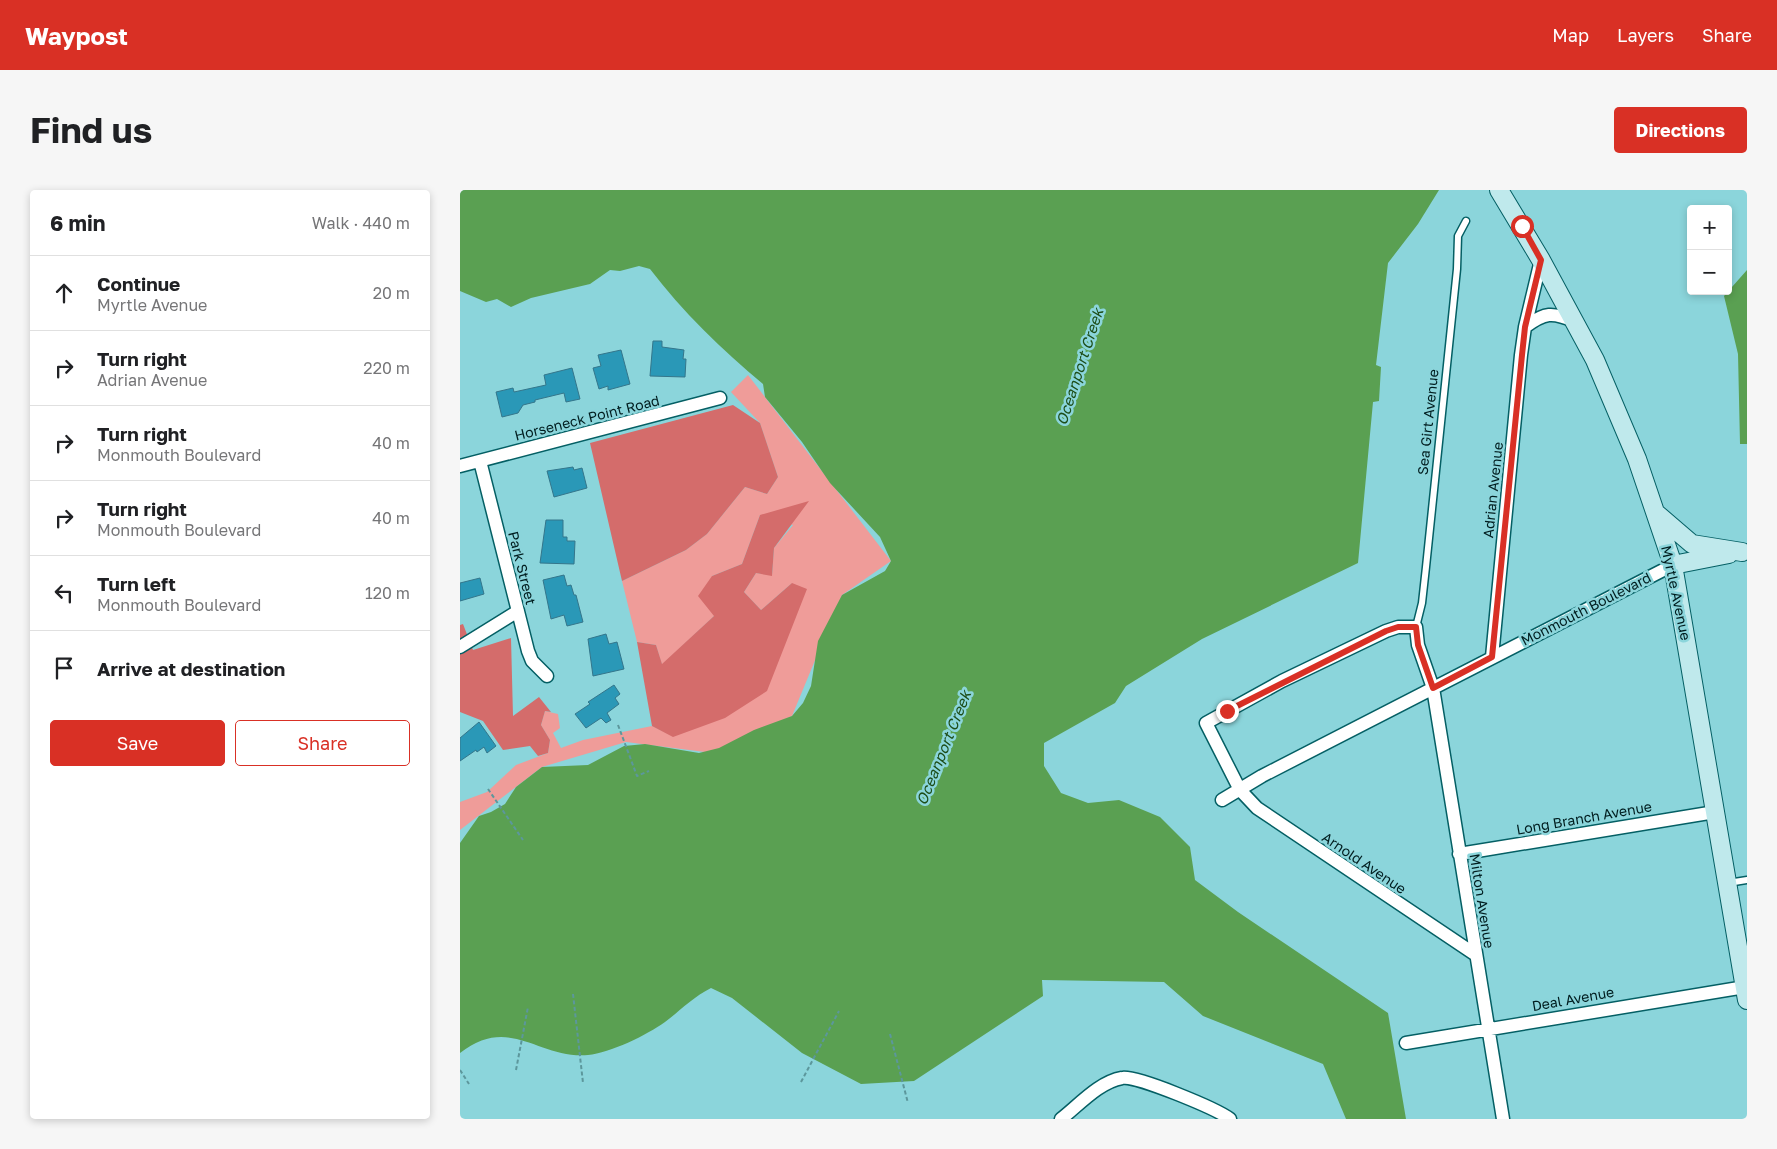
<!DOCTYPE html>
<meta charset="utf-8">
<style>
:root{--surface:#fff;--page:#f6f6f6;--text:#202124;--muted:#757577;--line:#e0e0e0;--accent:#d93025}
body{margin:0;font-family:"Golos Text",sans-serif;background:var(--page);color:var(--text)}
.controls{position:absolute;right:15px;top:15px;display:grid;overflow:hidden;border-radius:5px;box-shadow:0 2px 8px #0003}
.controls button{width:45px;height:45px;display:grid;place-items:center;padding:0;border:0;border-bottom:1px solid var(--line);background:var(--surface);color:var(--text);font:25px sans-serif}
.stop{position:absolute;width:15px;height:15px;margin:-11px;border:4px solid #d93025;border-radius:50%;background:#fff}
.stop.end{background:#d93025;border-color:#fff;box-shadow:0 1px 5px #0008}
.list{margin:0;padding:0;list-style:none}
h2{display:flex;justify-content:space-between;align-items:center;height:65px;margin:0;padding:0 20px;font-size:21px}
h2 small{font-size:16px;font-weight:400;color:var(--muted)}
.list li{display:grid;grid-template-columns:32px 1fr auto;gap:15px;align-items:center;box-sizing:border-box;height:75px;padding:0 20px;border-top:1px solid var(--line)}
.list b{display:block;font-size:19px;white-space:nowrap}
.list p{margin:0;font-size:16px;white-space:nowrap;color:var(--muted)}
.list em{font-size:16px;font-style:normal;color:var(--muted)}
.actions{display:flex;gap:10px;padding:15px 20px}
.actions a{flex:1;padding:11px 0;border:1px solid var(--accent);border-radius:5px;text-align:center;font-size:18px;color:var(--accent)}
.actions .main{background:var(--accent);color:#fff}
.icon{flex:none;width:28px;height:28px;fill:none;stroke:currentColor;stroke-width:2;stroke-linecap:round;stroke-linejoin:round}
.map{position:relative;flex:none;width:1287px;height:929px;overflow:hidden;border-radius:5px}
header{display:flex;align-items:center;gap:30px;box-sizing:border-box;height:70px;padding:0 25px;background:var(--accent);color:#fff}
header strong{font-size:24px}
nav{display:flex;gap:28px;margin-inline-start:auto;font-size:18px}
.intro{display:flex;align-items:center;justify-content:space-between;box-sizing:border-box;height:120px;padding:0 30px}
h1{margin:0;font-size:35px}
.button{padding:12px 22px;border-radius:5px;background:var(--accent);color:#fff;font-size:18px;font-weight:700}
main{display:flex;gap:30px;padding:0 30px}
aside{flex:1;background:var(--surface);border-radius:5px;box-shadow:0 2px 8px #0003}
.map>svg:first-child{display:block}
</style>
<header>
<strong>Waypost</strong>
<nav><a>Map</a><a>Layers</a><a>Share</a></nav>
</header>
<div class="intro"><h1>Find us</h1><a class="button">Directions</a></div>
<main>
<aside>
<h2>6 min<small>Walk · 440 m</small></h2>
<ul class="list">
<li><svg class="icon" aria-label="ahead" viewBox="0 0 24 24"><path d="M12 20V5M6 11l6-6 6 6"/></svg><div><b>Continue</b><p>Myrtle Avenue</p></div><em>20 m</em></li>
<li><svg class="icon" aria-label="right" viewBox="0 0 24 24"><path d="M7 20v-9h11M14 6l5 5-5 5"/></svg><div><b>Turn right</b><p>Adrian Avenue</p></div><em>220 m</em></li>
<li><svg class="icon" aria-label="right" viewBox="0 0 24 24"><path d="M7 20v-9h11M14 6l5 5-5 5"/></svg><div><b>Turn right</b><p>Monmouth Boulevard</p></div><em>40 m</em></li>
<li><svg class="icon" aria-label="right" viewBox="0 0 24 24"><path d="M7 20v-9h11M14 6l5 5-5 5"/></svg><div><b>Turn right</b><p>Monmouth Boulevard</p></div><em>40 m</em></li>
<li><svg class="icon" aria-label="left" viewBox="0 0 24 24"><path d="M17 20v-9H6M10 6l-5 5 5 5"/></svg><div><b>Turn left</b><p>Monmouth Boulevard</p></div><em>120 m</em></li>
<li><svg class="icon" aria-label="arrive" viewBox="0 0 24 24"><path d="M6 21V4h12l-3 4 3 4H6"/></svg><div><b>Arrive at destination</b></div></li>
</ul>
<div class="actions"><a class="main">Save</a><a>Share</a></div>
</aside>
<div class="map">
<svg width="1287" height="929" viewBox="0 0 1287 929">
<rect width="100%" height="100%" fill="#8bd5db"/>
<!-- green -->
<path fill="#ef9c99" d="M288 185 431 371 382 405 332 526 253 563 166 552 82 577 0 640V612L27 602 56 575 88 563 90 550 81 535 85 521 98 524 100 538 93 543 101 558 123 550 192 536 213 546 332 393 301 420 284 402 296 383 312 385 314 358 333 335 300 325 282 374 252 386 254 426 202 475 196 455 177 452 162 391 226 360 247 344 285 297 307 304 318 287 300 233 271 202Z"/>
<!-- forest -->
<path fill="#d46c6b" d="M273 215 300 233 318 287 307 304 285 297 247 344 226 360 162 391 130 253Z
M349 311 314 358 312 386 296 383 284 402 301 420 332 393 347 399 307 501 265 528 213 547 192 536 177 452 196 455 202 474 254 426 238 406 252 386 282 374 300 325Z
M3 434 13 460 51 448 53 526 79 507 91 522 85 521 81 535 90 550 88 563 78 566 70 556 43 560 23 531 0 522V435Z"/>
<!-- water -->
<path fill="#5aa052" d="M0 0H979L958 34 928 73 916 175 921 177 919 211 913 212 898 373 742 449 666 496 655 513 584 553V576L601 603 628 613 659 610 700 627 730 657 735 690 778 722 928 823 946 929H886L863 874 743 826 704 792 582 790 583 806 454 891 401 894 342 863 272 808 251 798C233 807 221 820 205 832 187 845 150 863 128 865 78 869 50 824 0 863V653L19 626 31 622 45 614 56 597 82 577 128 575 164 556 185 554 239 563 259 558 294 540 332 526 343 513 351 496 358 451 382 405 425 381 431 371 420 347 370 293 342 252 305 207 303 194C262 160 222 121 190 79L179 76 160 81 150 80 130 94 71 108 51 117 37 109 26 112 0 101Z
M1287 80V254H1280L1278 164 1264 106Z"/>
<!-- building -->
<path fill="#2a98b7" stroke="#34768b" d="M193 151H202V157L224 160 223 169H226L225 187 190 186Z
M161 160 170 194 148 200V196L139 199 133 178 141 176 138 165Z
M112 178 120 209 106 212 104 203 75 210V212L63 215 58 223 42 227 36 202 53 198 54 202 86 195 84 185Z
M113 277 114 280 122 278 127 298 94 307 87 281Z
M86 330H103V347H107V351H115L114 374 80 373Z
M104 385 107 396 111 395 114 405H116L123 432 107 436 104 425 91 429 83 390Z
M20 388 24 404 0 411V393Z
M146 444 149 454 157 452 164 479 133 486 128 449Z
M154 495 160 504 155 508 159 514 147 523 151 530 146 533 141 528 126 538 115 524 130 514 128 512Z
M19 532 36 556 27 563 24 557 17 562 16 560 0 571V548Z"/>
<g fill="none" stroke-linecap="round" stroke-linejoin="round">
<!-- lane casing -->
<g stroke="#045f64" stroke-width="9">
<path id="lane" d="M956 437 962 413 966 377 997 79 998 46 1006 31
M1268 693 1287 690"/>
</g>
<!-- street casing -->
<g stroke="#045f64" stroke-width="15">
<path id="street" d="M1065 137C1085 122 1092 122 1115 131
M20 271 68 461 72 471 87 486
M0 276 260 208
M0 457 58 421
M1032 467 1061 165 1065 137 1081 70
M762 610 802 586 1213 375
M999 664 1255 622
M1016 765 797 618 780 600 746 533 822 491 926 441 938 437H956L958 455 973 498 1043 929
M946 853 1285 797
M601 929C619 915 639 892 662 888 676 885 757 919 770 929"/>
</g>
<!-- secondary casing -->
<g stroke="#045f64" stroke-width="20">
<path id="secondary" d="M1039 0 1081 70 1135 170 1177 269 1213 375 1287 810
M1197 324 1232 354 1282 362
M1213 375 1269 364"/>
</g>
<!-- path -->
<path stroke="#5c979c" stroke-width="2" stroke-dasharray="4 2.5" stroke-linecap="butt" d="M158 535 177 586 189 581
M28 599 63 650
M113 804 123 893
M430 844 448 913
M0 880 9 894
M56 880 68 817
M341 892 379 821"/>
<!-- lane -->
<use href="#lane" stroke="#fff" stroke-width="6"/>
<!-- street -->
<use href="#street" stroke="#fff" stroke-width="12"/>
<!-- secondary -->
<use href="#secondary" stroke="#bfe9ec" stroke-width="18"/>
</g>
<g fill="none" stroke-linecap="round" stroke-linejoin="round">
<!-- route -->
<path stroke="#d93025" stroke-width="6" d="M767 521 926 441 938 437H956L958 455 973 498 1032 467 1062 165 1065 137 1081 70 1062 36"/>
</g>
<g text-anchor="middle" stroke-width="5" stroke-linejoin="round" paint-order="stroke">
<!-- street labels -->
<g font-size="14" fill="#001d1f" stroke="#8bd5db">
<text transform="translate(127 228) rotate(-14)" y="5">Horseneck Point Road</text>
<text transform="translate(968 232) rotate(-84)" y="5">Sea Girt Avenue</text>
<text transform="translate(1033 300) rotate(-84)" y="5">Adrian Avenue</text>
<text transform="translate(62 378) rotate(76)" y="5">Park Street</text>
<text transform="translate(1216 403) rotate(78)" y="5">Myrtle Avenue</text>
<text transform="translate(1126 419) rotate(-27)" y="5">Monmouth Boulevard</text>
<text transform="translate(1124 628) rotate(-10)" y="5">Long Branch Avenue</text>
<text transform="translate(904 673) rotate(34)" y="5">Arnold Avenue</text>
<text transform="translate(1022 711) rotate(81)" y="5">Milton Avenue</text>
<text transform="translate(1113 809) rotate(-10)" y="5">Deal Avenue</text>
</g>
<!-- water labels -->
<g font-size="15" font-style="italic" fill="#1d4d18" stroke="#8bd5db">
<text transform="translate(620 177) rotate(-72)" y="5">Oceanport Creek</text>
<text transform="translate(484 558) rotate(-68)" y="5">Oceanport Creek</text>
</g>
</g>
</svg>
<div class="controls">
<button>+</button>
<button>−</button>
</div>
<div class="stop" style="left:1062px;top:36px"></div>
<div class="stop end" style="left:767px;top:521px"></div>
</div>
</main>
